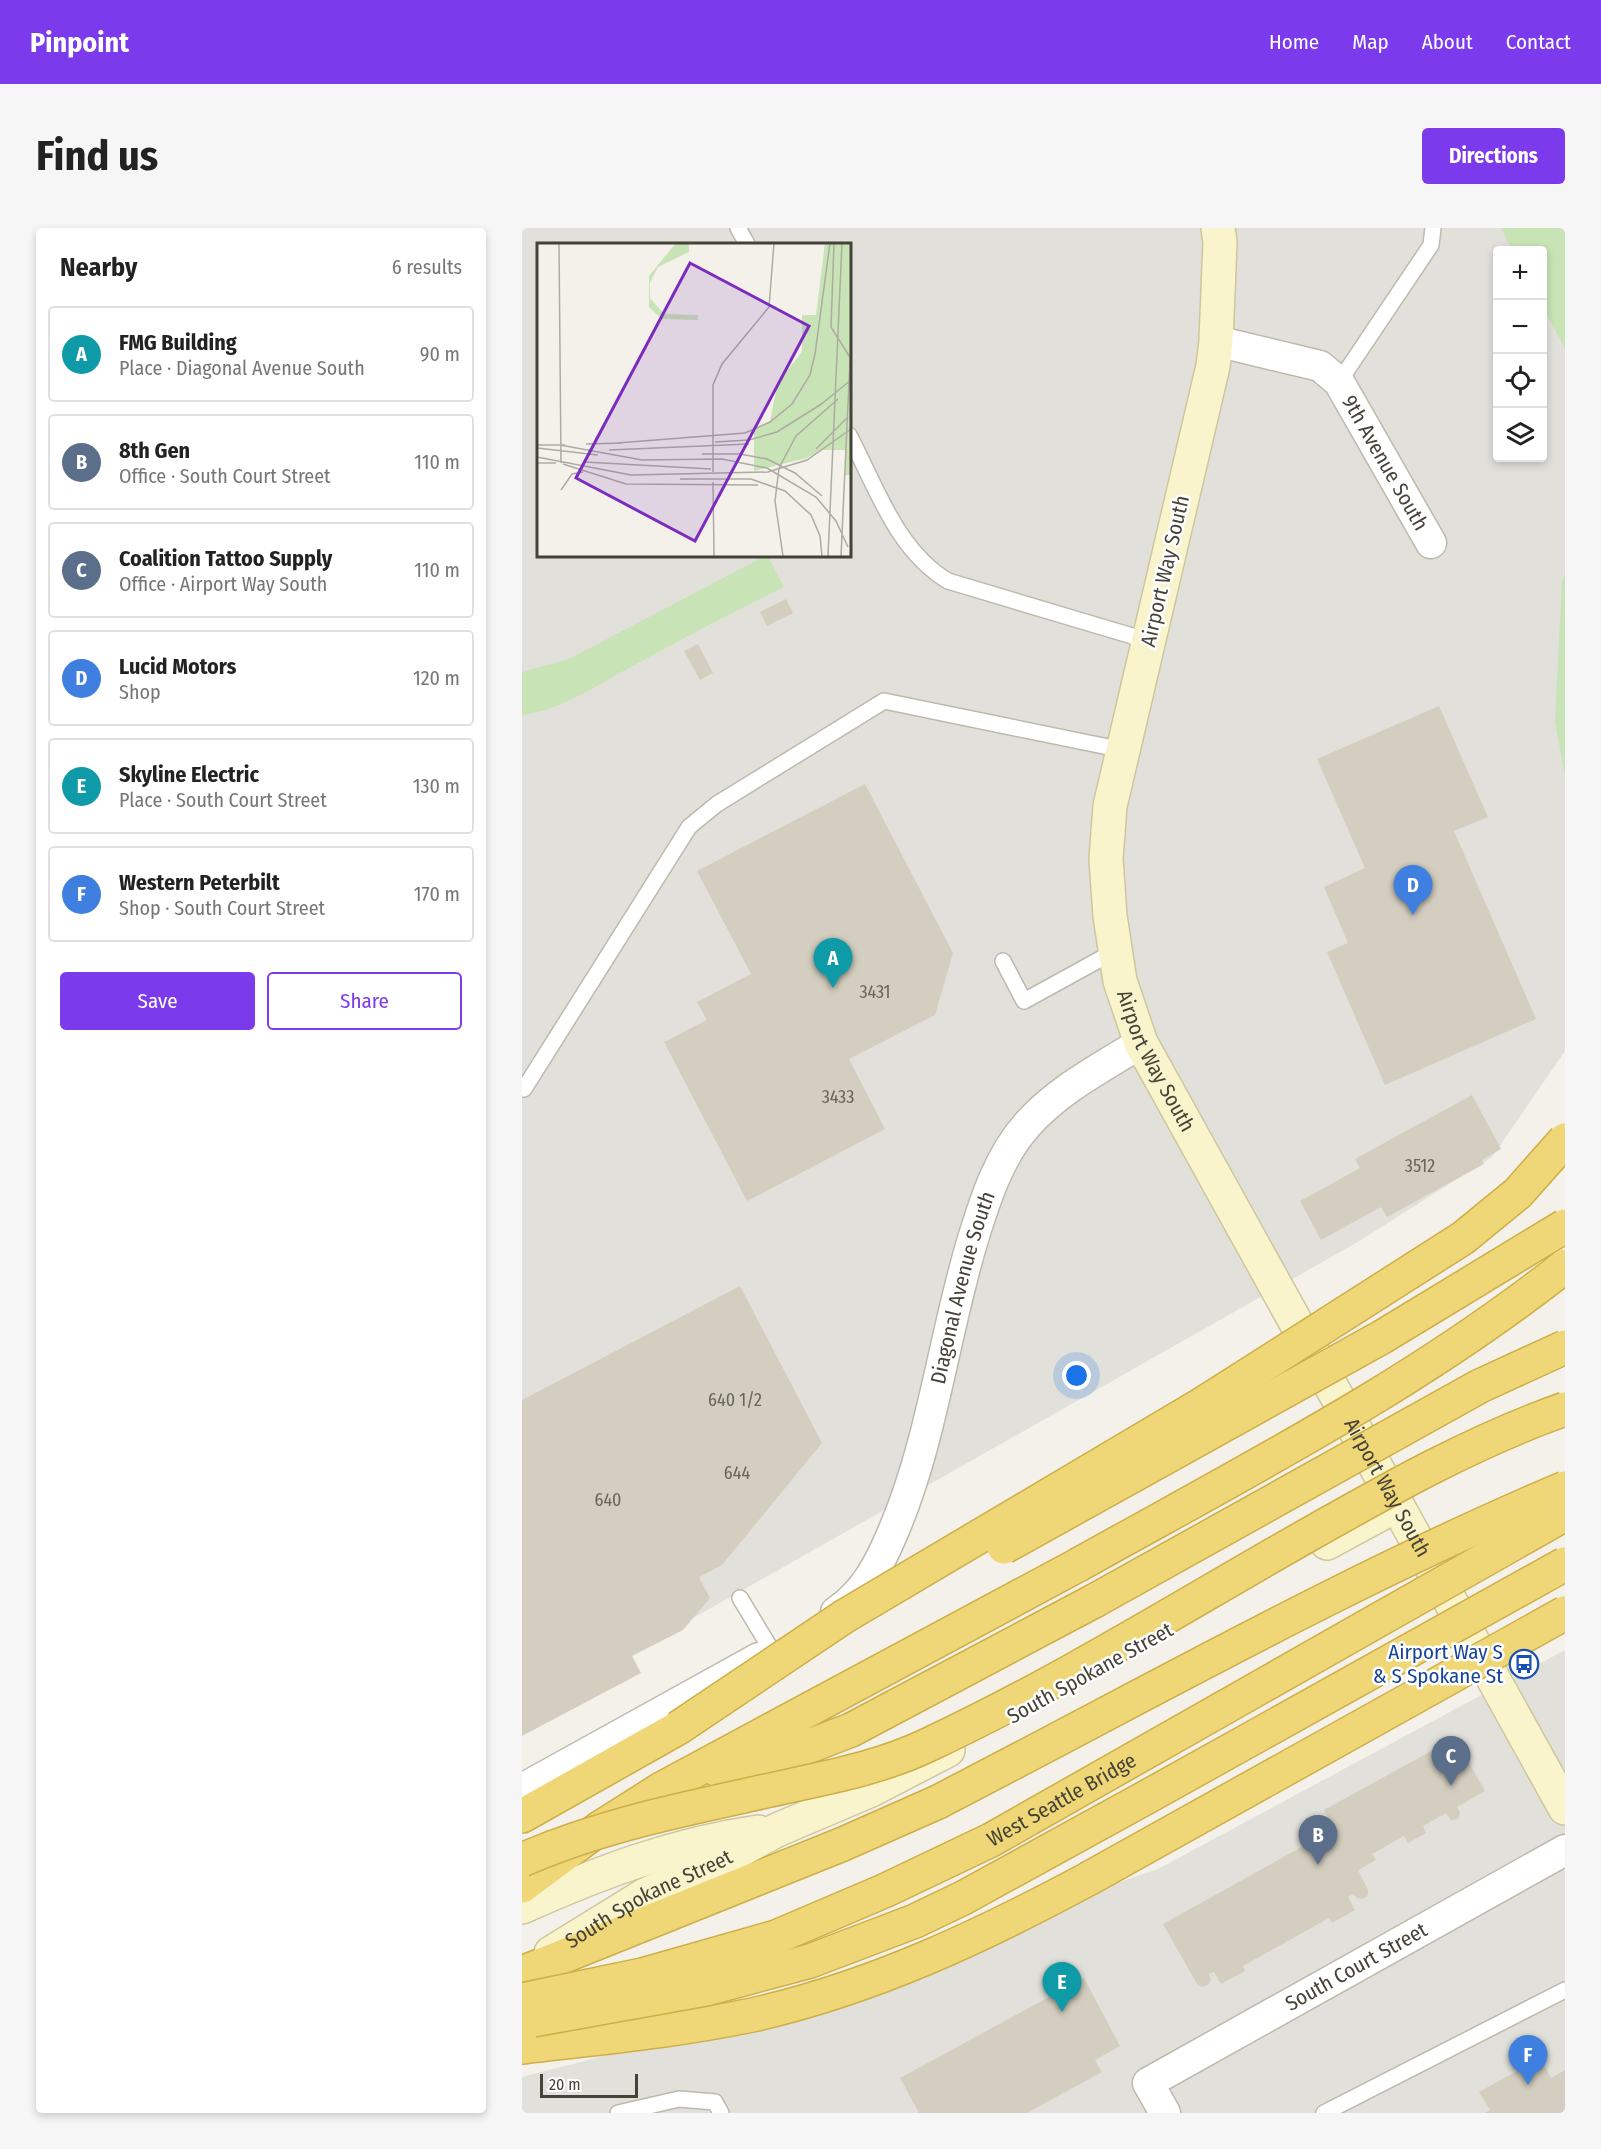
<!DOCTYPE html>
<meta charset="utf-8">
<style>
:root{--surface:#fff;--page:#f6f6f6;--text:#222;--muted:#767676;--line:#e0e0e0;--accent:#7c3aed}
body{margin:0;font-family:"Fira Sans Condensed",sans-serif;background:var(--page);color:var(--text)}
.controls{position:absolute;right:18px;top:18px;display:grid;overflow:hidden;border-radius:6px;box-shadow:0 3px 9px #0003}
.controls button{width:54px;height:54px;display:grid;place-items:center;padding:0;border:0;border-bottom:2px solid var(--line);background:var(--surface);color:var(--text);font:30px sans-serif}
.scale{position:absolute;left:18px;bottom:15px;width:98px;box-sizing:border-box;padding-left:6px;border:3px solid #454238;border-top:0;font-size:16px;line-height:21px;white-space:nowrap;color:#454238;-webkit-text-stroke:4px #fff;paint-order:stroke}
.you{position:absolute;left:555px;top:1148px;width:21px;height:21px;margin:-15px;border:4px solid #fff;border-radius:50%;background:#1a73e8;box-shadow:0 0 0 9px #1a73e833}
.badge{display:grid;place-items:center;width:39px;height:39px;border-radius:50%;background:var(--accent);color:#fff;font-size:20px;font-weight:700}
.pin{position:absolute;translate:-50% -50px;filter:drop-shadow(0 2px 3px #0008)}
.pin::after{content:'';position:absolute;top:32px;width:21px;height:18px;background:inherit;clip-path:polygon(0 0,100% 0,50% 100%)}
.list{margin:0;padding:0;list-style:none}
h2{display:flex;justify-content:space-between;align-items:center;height:78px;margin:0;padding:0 24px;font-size:26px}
h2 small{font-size:20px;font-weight:400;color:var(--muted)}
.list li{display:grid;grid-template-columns:39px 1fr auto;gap:18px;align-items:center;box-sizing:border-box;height:96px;margin:0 12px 12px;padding:0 12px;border:2px solid var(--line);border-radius:6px}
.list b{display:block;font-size:22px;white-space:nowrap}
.list p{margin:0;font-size:20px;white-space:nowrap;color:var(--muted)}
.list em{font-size:20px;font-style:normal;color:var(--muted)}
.actions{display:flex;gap:12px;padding:18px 24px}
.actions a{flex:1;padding:14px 0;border:2px solid var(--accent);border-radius:6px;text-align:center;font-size:21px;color:var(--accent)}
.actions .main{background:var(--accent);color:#fff}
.icon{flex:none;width:33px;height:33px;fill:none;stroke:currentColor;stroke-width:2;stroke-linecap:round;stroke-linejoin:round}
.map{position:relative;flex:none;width:1043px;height:1885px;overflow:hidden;border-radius:6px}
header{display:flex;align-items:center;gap:36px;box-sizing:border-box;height:84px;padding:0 30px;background:var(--accent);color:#fff}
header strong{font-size:28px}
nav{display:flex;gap:33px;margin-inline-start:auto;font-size:21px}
.intro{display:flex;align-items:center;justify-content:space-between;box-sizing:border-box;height:144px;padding:0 36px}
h1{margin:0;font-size:42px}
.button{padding:15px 27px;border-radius:6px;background:var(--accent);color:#fff;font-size:21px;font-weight:700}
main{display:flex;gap:36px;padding:0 36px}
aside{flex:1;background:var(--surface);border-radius:6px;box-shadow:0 3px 9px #0003}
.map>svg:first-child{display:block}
</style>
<header>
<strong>Pinpoint</strong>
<nav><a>Home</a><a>Map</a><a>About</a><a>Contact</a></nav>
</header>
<div class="intro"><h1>Find us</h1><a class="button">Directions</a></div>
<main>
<aside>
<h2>Nearby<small>6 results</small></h2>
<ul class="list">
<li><span class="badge" style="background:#0f9aa8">A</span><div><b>FMG Building</b><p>Place · Diagonal Avenue South</p></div><em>90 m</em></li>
<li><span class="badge" style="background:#5c6f8a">B</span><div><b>8th Gen</b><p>Office · South Court Street</p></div><em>110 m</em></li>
<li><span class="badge" style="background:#5c6f8a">C</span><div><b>Coalition Tattoo Supply</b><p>Office · Airport Way South</p></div><em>110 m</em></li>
<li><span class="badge" style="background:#3f7fe0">D</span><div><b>Lucid Motors</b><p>Shop</p></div><em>120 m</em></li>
<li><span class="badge" style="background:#0f9aa8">E</span><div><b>Skyline Electric</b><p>Place · South Court Street</p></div><em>130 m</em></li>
<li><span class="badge" style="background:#3f7fe0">F</span><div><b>Western Peterbilt</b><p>Shop · South Court Street</p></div><em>170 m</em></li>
</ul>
<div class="actions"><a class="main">Save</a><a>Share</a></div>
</aside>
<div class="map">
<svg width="1043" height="1885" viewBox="0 0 1043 1885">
<rect width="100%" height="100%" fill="#f3f1e9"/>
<!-- industrial -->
<path fill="#e2e0da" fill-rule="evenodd" d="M0 0H1043V823L970 929 834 1015 0 1487ZM16 16H327V327H16ZM975 22H1020V230H975Z
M1043 1422V1885H0V1849L109 1821 636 1641Z"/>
<!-- green -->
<path fill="#c8e3b5" d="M979 0H1043V121L1021 79 1020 22H990Z
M245 327 262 359C214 383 167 407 120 433 83 452 42 482 0 487V444L47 431Z
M1043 345V548L1033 493 1040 354Z"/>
<!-- building -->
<path fill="#d3cebf" d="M264 371 271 385 245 398 238 384Z
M176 416 191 445 178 452 162 423Z
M917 478 966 589 932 603 1014 791 863 857 805 724 826 715 802 659 843 640 795 531Z
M343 556 431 725 413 787 327 831 363 901 225 973 142 814 185 792 175 774 229 746 175 643Z
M950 867 979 921 960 932 962 936 865 989 859 979 799 1012 778 973 838 940 833 931Z
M218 1058 300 1215 200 1337 177 1349 188 1370 161 1402 110 1428 119 1445 0 1508V1172Z
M933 1510 963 1563 935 1579 938 1584 936 1591 929 1592 924 1585 901 1598 904 1605 886 1615 882 1608 850 1626 854 1632 836 1642 846 1662V1667L841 1671 835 1670 831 1666 826 1669 833 1682 810 1695 807 1690 721 1738 723 1743 699 1756 692 1744 687 1746 689 1752 686 1757 680 1759 675 1756 641 1696 812 1601 802 1582Z
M562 1750 598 1818 573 1832 580 1844 505 1885H397L378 1850Z
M1018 1830 1029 1850 1043 1842V1885H963L968 1882 957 1864Z"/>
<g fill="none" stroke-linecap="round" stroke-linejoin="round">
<!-- lane casing -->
<g stroke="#bdb9ac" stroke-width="18">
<path id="lane" d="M216 0 225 16
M817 154 909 17 911 0
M327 207C354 258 374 322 426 353L627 413
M481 733 502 773 593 723
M2 861 167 599 195 576 362 473 601 522
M218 1370 250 1423
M96 1885 157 1871 193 1874 199 1885
M802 1885 1043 1762"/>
</g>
<!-- street casing -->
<g stroke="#bdb9ac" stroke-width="33">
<g id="street">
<path id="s1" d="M694 113 798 138 817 154 909 315"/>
<path id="s2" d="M314 1384C343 1365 358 1335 371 1304 410 1214 422 1106 451 1011 463 972 477 928 505 897 536 862 580 839 619 815"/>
<path d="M0 1561 237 1430"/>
<path id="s3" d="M643 1885 626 1855 1043 1622"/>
</g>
</g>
<!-- secondary casing -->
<g stroke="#cec79d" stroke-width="36">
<g id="secondary">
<path id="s4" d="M696 0 698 14 694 113 691 138 588 578 584 631 588 688 598 753 619 815 1043 1580"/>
<path d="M805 1315 875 1277"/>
<path d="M0 1679C76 1645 152 1616 236 1604"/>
<path id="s5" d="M29 1725 123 1667 200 1632 255 1602 349 1562 426 1522"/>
</g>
</g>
<!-- highway casing -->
<g stroke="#ceae47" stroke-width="36">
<path id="highway" d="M198 1544 272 1524 329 1502 572 1373
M0 1588 156 1500
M0 1658 78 1600 141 1560 556 1337
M0 1745 321 1616 416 1574
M0 1819C76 1810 154 1803 230 1787 350 1760 458 1709 566 1651"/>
</g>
<!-- lane -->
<use href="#lane" stroke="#fff" stroke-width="15"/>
<!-- street -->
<use href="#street" stroke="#fff" stroke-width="30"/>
<!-- secondary -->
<use href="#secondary" stroke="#f9f4cc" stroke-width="33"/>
<!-- highway -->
<use href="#highway" stroke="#efd777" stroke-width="33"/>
<!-- highway-bridge casing -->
<g stroke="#ceae47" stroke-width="36" stroke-linecap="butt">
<g id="highway-bridge">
<path d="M482 1319 860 1109 1043 998"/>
<path d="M556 1337C722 1244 893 1157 1043 1038"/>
<path d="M572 1373 958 1158 1043 1119"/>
<path d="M156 1500 323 1388 679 1177 941 1010 996 965 1043 912"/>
<path d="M416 1574C623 1467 828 1351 1043 1260"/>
<path d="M0 1632C86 1594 179 1578 271 1557 318 1547 365 1537 408 1516 538 1455 661 1378 786 1307 869 1260 952 1213 1043 1181"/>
<path d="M566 1651 1043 1385"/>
<path id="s6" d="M0 1772 120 1747 254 1709 362 1663 469 1612 1043 1286"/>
<path d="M11 1792 184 1761 288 1733 393 1693 441 1670 623 1570 1043 1336"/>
</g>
</g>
<!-- highway-bridge -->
<use href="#highway-bridge" stroke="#efd777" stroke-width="33"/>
</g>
<!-- icons -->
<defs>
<g id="bus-ring" transform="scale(1.5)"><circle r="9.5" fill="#fff" stroke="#1a4fb4" stroke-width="1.5"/><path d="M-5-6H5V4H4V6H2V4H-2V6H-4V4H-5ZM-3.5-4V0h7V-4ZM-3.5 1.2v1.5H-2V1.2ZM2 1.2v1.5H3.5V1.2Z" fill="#1a4fb4"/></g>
</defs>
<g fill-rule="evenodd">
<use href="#bus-ring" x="1002" y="1436"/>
</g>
<g text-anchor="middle" stroke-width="5" stroke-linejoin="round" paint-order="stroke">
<!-- number labels -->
<g font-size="18" fill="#68655a">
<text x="353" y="770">3431</text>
<text x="316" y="875">3433</text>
<text x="898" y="944">3512</text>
<text x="213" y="1178">640 1/2</text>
<text x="215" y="1251">644</text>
<text x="86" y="1278">640</text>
</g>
<!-- street labels -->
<g font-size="21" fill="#454238" stroke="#fff">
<text dy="7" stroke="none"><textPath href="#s1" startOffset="225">9th Avenue South</textPath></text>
<text transform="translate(643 343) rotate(-77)" y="7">Airport Way South</text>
<text dy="7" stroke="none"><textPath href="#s4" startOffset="854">Airport Way South</textPath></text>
<text dy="7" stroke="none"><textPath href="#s2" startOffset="354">Diagonal Avenue South</textPath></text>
<text dy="7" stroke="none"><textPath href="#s4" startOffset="1340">Airport Way South</textPath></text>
<text transform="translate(568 1445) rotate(-29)" y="7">South Spokane Street</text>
<text dy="7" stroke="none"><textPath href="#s6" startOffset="579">West Seattle Bridge</textPath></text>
<text dy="7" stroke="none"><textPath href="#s5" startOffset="112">South Spokane Street</textPath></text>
<text dy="7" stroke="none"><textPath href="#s3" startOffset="273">South Court Street</textPath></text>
</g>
<!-- transit labels -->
<g font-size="21" fill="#164399" stroke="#fff" text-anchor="end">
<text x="981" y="1431">Airport Way S<tspan x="981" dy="24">&amp; S Spokane St</tspan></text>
</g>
</g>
<!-- overview -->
<g transform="translate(15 15)">
<rect width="314" height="314" fill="#f3f1e9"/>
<path d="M139 0H152V9L121 24 113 40V55L127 71 161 72V77L125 76 112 64V33ZM288 0H313V232H308L309 207H284L270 215 217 228V187L233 178 241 139 265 109V72H279Z" fill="#c8e3b5"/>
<path fill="none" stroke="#adaba2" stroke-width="1.5" d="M22 0 24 220M297 0 294 84 314 116M282 163 314 137M178 199 212 197 240 189 286 160M80 200 208 190 233 179 255 161 273 132 278 111 293 0M49 201 85 200M0 202H28M23 202 105 217 185 216 230 225 279 254 299 278 311 304M0 205 61 212M279 206 311 174M72 207 212 201M165 211H203L230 216 258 230 285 253M0 214 94 232 231 229 270 217 314 186M48 219 174 226M0 220H19M26 221 89 241 221 242M176 229V142L185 121 232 64 237 0M143 236H214L248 248 274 272 283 293 285 313M176 239 177 313M24 247 35 231 46 229M246 313 238 258 242 225 259 193 301 156M291 313 305 0M304 313 314 96"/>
<path fill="#7b2cbf" fill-opacity="0.15" stroke="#7b2cbf" stroke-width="3" d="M153 20 272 83 158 298 39 235Z"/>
<rect width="314" height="314" fill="none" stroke="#454238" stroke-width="3"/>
</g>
</svg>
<div class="controls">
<button>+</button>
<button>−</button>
<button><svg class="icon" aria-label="locate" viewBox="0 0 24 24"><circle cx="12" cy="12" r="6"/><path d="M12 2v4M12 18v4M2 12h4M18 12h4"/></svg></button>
<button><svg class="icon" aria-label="layers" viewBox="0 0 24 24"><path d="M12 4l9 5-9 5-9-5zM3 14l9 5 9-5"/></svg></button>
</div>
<div class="scale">20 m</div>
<div class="you"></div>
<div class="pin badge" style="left:311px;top:760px;background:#0f9aa8">A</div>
<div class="pin badge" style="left:796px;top:1637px;background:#5c6f8a">B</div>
<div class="pin badge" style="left:929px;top:1558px;background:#5c6f8a">C</div>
<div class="pin badge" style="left:891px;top:687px;background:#3f7fe0">D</div>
<div class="pin badge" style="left:540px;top:1784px;background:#0f9aa8">E</div>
<div class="pin badge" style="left:1006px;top:1857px;background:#3f7fe0">F</div>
</div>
</main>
